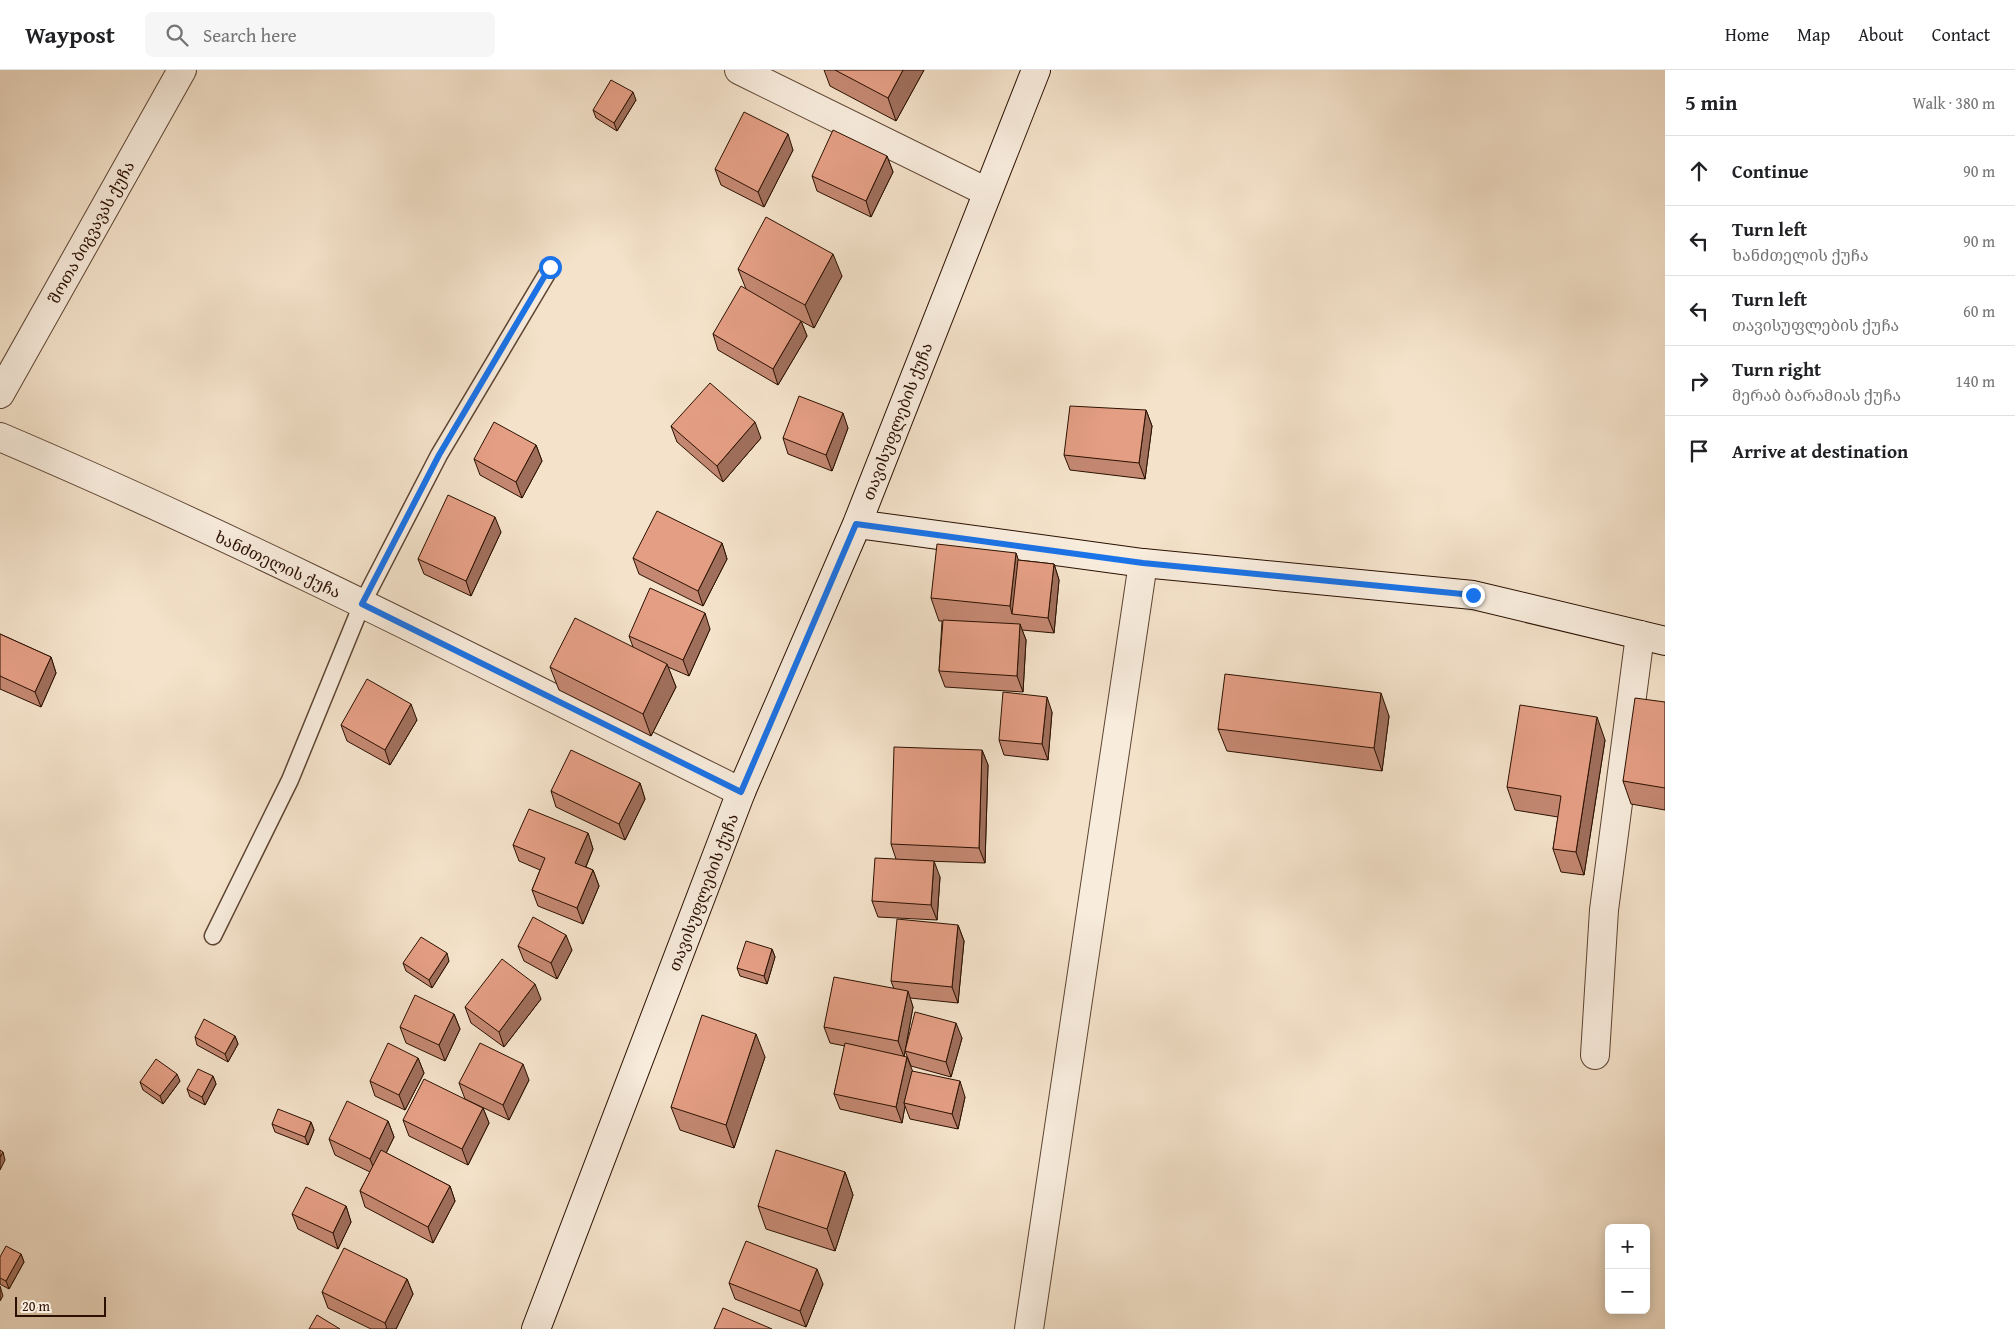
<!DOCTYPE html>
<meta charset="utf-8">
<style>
:root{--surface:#fff;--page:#f6f6f6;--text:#202124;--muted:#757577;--line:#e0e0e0}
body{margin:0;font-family:"Gentium Book Plus","Noto Serif Georgian",serif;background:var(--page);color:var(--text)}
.controls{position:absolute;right:15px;bottom:15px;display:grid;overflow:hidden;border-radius:8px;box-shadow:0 2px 12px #0003}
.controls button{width:45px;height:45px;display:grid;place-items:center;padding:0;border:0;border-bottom:1px solid var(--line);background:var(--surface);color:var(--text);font:25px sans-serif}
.scale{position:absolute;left:15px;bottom:12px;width:91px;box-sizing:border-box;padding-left:5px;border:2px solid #2b1000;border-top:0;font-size:14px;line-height:18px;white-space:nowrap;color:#2b1000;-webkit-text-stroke:4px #f8ecdd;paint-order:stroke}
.stop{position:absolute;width:15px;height:15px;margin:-11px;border:4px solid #1a73e8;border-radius:50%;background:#fff}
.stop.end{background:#1a73e8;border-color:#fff;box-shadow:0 1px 5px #0008}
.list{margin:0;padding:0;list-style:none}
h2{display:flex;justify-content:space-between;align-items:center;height:65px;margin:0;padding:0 20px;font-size:21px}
h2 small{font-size:16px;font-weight:400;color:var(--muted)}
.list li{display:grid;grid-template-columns:32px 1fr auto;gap:15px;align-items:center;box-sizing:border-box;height:70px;padding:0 20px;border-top:1px solid var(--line)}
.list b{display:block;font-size:19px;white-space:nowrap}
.list p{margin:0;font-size:16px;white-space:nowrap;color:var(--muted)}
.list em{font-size:16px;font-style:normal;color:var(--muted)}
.icon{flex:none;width:28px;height:28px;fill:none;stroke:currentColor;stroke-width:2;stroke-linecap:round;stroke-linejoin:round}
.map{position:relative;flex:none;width:1665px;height:1259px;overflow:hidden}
header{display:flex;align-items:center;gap:30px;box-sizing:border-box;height:70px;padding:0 25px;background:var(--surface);border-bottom:1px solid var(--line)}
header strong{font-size:24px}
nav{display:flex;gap:28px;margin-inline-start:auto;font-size:18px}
.search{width:350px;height:45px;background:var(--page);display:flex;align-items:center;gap:12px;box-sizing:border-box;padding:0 18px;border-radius:8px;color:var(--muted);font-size:19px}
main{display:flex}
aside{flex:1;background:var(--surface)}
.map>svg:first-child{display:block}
</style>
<header>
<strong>Waypost</strong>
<div class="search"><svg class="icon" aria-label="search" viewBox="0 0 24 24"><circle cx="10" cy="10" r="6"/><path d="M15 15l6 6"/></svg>Search here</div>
<nav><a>Home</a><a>Map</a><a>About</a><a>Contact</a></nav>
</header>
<main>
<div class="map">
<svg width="1665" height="1259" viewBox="0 0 1665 1259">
<rect width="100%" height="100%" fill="#f4e2ca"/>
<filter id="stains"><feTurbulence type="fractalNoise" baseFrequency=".004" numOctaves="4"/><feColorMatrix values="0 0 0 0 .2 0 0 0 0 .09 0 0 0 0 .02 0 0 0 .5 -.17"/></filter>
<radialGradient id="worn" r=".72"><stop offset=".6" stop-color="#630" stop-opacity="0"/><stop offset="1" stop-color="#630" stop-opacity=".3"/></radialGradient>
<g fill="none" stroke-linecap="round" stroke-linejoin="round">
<!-- service casing -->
<g stroke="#5d4432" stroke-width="19">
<path id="service" d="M213 866 290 710 362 534 439 385 551 197"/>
</g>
<!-- minor casing -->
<g stroke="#5d4432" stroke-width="30">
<path id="minor" d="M739 0 987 122
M0 324 182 0
M0 367C252 474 496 600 741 722
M1595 985 1604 840 1640 565
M1029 1259 1143 493"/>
</g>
<!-- secondary casing -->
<g stroke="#2b1000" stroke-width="30">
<path id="secondary" d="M857 454 1143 493 1473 525 1665 571
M536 1259 741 722 857 454 1036 0"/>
</g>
<!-- service -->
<use href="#service" stroke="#f8ecdd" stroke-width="16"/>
<!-- minor -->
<use href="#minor" stroke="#f8ecdd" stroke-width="28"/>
<!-- secondary -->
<use href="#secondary" stroke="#f8ecdd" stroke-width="28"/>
</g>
<!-- wall -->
<path fill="#c48872" stroke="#2b1000" d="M824 0H924L896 51 830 16Z
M636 30 617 61 596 48 593 40Z
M793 80 764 137 721 115 715 99Z
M887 86 893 102 871 147 817 121 812 106Z
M738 199 842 206 814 258 801 251 807 266 778 315 718 280 713 264 746 219Z
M1146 340 1152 356 1145 409 1070 400 1064 385Z
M671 356 761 368 723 412 677 372Z
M848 358 832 401 788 384 783 368Z
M536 375 542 391 522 428 480 405 474 389Z
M501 462 471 526 424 504 418 489Z
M722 473 727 489 703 536 639 504 633 488Z
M1016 483 1018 490 1054 494 1059 510 1054 563 1022 560 1026 570 1023 622 945 617 939 601 942 551H939L931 528Z
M710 559 689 606 668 597 676 617 651 666 559 620 550 597 633 577 629 566Z
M0 564 51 587 56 603 41 637 0 619Z
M1665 632V740L1631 734 1623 711Z
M1052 642 1048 690 1004 685 999 670Z
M1389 646 1382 701 1227 681 1218 659Z
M417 650 390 695 347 671 341 655Z
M1605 670 1584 805 1561 802 1553 779 1558 747 1515 740 1507 717Z
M982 680 988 695 985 793 926 791 940 807 937 850 878 847 872 831 896 789 891 774Z
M640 713 645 729 625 770 556 737 551 721Z
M588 763 593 779 586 797 593 800 599 816 583 854 538 836 532 820 540 800 519 791 513 775Z
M958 855 964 871 958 933 910 928 913 937 904 986 912 1001 965 1027 958 1059 910 1049 905 1036 902 1053 840 1039 834 1024 845 976 830 973 824 957 894 919 891 911Z
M518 876 572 880 557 909 524 891Z
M772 879 775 887 767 914 740 906 737 898Z
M449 891 432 918 406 901 403 893Z
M541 929 504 977 471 953 465 937Z
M454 944 460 959 445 991 406 973 400 957Z
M235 966 238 974 228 992 197 975 195 967Z
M962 968 951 1007 911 996 905 981Z
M765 987 734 1078 680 1060 671 1037Z
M418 988 424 1003 405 1040 375 1026 370 1011Z
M213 1006 216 1014 205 1035 190 1027 187 1019Z
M529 1010 509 1050 465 1029 459 1013Z
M180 1011 163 1034 143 1020 140 1012Z
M483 1038 489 1053 468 1095 409 1066 403 1050Z
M388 1051 394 1067 386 1083 450 1116 455 1131 433 1173 365 1137 360 1121 370 1102 335 1085 329 1069Z
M311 1052 314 1060 308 1075 275 1062 272 1054Z
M845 1102 853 1125 835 1181 766 1159 758 1136Z
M346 1136 351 1152 338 1179 298 1159 292 1144Z
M21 1184 24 1192 9 1219 0 1214V1187Z
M407 1209 413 1224 396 1259H371L328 1238 322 1222Z
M729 1213 823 1214 806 1257 735 1229Z"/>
<!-- shaded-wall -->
<path fill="#a06f5c" stroke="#2b1000" d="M903 0H924L896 51 888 28Z
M633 22 636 30 617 61 614 53Z
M788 64 793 80 764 137 758 122Z
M887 86 893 102 871 147 866 131Z
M833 184 842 206 814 258 805 235Z
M801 251 807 266 778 315 773 299Z
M1146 340 1152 356 1145 409 1139 393Z
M843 343 848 358 832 401 826 385Z
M755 352 761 368 723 412 717 396Z
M536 375 542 391 522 428 516 412Z
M495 447 501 462 471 526 466 511Z
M722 473 727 489 703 536 698 521Z
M1016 483 1024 506 1012 544 1010 536Z
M1054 494 1059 510 1054 563 1048 548Z
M705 543 710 559 689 606 683 590Z
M1020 554 1026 570 1023 622 1017 606Z
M51 587 56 603 41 637 35 622Z
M667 594 676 617 651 666 643 644Z
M1381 623 1389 646 1382 701 1374 678Z
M1047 627 1052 642 1048 690 1042 674Z
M411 634 417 650 390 695 385 680Z
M1597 647 1605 670 1584 805 1576 782Z
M982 680 988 695 985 793 979 778Z
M640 713 645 729 625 770 619 754Z
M588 763 593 779 581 808 575 793Z
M934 791 940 807 937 850 931 835Z
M593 800 599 816 583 854 577 838Z
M958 855 964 871 958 933 952 917Z
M566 865 572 880 557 909 551 893Z
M772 879 775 887 767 914 764 906Z
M447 883 449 891 432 918 429 910Z
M535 914 541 929 504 977 499 962Z
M908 921 913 937 904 987 898 971Z
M454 944 460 959 445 991 439 975Z
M956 953 962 968 951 1007 946 992Z
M756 964 765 987 734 1078 726 1055Z
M235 966 238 974 228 992 225 984Z
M907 987 913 1002 904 1033 905 1036 902 1053 896 1037Z
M418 988 424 1003 405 1040 399 1025Z
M523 994 529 1010 509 1050 503 1035Z
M177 1004 180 1011 163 1034 160 1026Z
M213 1006 216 1014 205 1035 202 1027Z
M960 1011 965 1027 958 1059 952 1044Z
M483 1038 489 1053 468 1095 462 1079Z
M388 1051 394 1067 376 1104 370 1089Z
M311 1052 314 1060 308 1075 305 1067Z
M3 1082 5 1090 0 1100V1087Z
M845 1102 853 1125 835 1181 827 1159Z
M450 1116 455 1131 433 1173 428 1157Z
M346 1136 351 1152 338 1179 333 1163Z
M21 1184 24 1192 9 1219 6 1211Z
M817 1199 823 1214 806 1257 800 1241Z
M407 1209 413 1224 396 1259H387L385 1253Z
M0 1216 3 1226 0 1231Z"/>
<!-- building -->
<path fill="#e49e84" stroke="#2b1000" d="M835 0H903L888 28Z
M611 10 633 22 614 53 593 40Z
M744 42 788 64 758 122 715 99Z
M833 60 887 86 866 131 812 106Z
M766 147 833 184 805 235 738 199Z
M741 216 801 251 773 299 713 264Z
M710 313 755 352 717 396 671 356Z
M799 326 843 343 826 385 783 368Z
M1070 336 1146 340 1139 393 1064 385Z
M494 352 536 375 516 412 474 389Z
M448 425 495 447 466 511 418 489Z
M657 441 722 473 698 521 633 488Z
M937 474 1016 483 1010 536 931 528Z
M1018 490 1054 494 1048 548 1012 544Z
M650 518 705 543 683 590 629 566Z
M575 548 667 594 643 644 550 597Z
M943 550 1020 554 1017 606 939 601Z
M0 564 51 587 35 622 0 606Z
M1225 604 1381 623 1374 678 1218 659Z
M367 609 411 634 385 680 341 655Z
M1003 622 1047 627 1042 674 999 670Z
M1635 628 1665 632V718L1623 711Z
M1520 635 1597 647 1576 782 1553 779 1561 726 1507 717Z
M894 677 982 680 979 778 891 774Z
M571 680 640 713 619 754 551 721Z
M529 739 588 763 575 793 593 800 577 838 532 820 545 788 513 775Z
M875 788 934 791 931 835 872 831Z
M533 847 566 865 551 893 518 876Z
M897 849 958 855 952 917 891 911Z
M421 867 447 883 429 910 403 893Z
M746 871 772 879 764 906 737 898Z
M502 889 535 914 499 962 465 937Z
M834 907 908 921 898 971 824 957Z
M415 925 454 944 439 975 400 957Z
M915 942 956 953 946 992 905 981Z
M702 945 756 964 726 1055 671 1037Z
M204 949 235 966 225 984 195 967Z
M388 973 418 988 399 1025 370 1011Z
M480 973 523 994 503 1035 459 1013Z
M845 973 907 987 896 1037 834 1024Z
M156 989 177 1004 160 1026 140 1012Z
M198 999 213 1006 202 1027 187 1019Z
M912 1001 960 1011 952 1044 904 1033Z
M424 1009 483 1038 462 1079 403 1050Z
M347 1031 388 1051 370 1089 329 1069Z
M278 1039 311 1052 305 1067 272 1054Z
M0 1080 3 1082 0 1087Z
M381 1080 450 1116 428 1157 360 1121Z
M776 1080 845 1102 827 1159 758 1136Z
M306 1117 346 1136 333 1163 292 1144Z
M746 1171 817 1199 800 1241 729 1213Z
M6 1176 21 1184 6 1211 0 1208V1187Z
M344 1178 407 1209 385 1253 322 1222Z
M723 1238 772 1259H714Z
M317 1245 340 1259H309Z"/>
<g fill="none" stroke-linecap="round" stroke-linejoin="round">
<!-- route -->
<path stroke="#1a73e8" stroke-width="6" d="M550 197 439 385 362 534 741 722 856 454 1143 493 1473 525"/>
</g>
<g text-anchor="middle" stroke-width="4" stroke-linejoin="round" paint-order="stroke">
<!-- street labels -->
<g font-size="16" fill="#2b1000" stroke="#f8ecdd">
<text transform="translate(91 162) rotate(-61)" y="6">შოთა ბიგვავას ქუჩა</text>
<text transform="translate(897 351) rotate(-69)" y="6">თავისუფლების ქუჩა</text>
<text transform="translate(278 494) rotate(25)" y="6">ხანძთელის ქუჩა</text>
<text transform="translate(703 822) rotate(-69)" y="6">თავისუფლების ქუჩა</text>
</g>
</g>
<rect width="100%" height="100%" filter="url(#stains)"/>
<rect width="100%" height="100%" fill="url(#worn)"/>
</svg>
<div class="controls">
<button>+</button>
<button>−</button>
</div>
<div class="scale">20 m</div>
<div class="stop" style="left:550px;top:197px"></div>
<div class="stop end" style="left:1473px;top:525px"></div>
</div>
<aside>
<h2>5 min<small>Walk · 380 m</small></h2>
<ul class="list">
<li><svg class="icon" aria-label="ahead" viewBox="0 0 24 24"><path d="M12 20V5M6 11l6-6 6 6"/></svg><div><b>Continue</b></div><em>90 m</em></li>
<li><svg class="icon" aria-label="left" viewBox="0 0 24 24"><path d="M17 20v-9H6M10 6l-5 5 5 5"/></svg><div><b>Turn left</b><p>ხანძთელის ქუჩა</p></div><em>90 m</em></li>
<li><svg class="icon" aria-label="left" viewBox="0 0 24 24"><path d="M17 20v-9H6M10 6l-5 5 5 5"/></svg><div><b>Turn left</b><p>თავისუფლების ქუჩა</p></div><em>60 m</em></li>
<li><svg class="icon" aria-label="right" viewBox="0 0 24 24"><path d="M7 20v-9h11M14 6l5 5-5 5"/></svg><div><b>Turn right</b><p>მერაბ ბარამიას ქუჩა</p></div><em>140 m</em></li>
<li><svg class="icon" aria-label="arrive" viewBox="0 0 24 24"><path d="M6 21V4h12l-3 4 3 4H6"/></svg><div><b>Arrive at destination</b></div></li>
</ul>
</aside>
</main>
